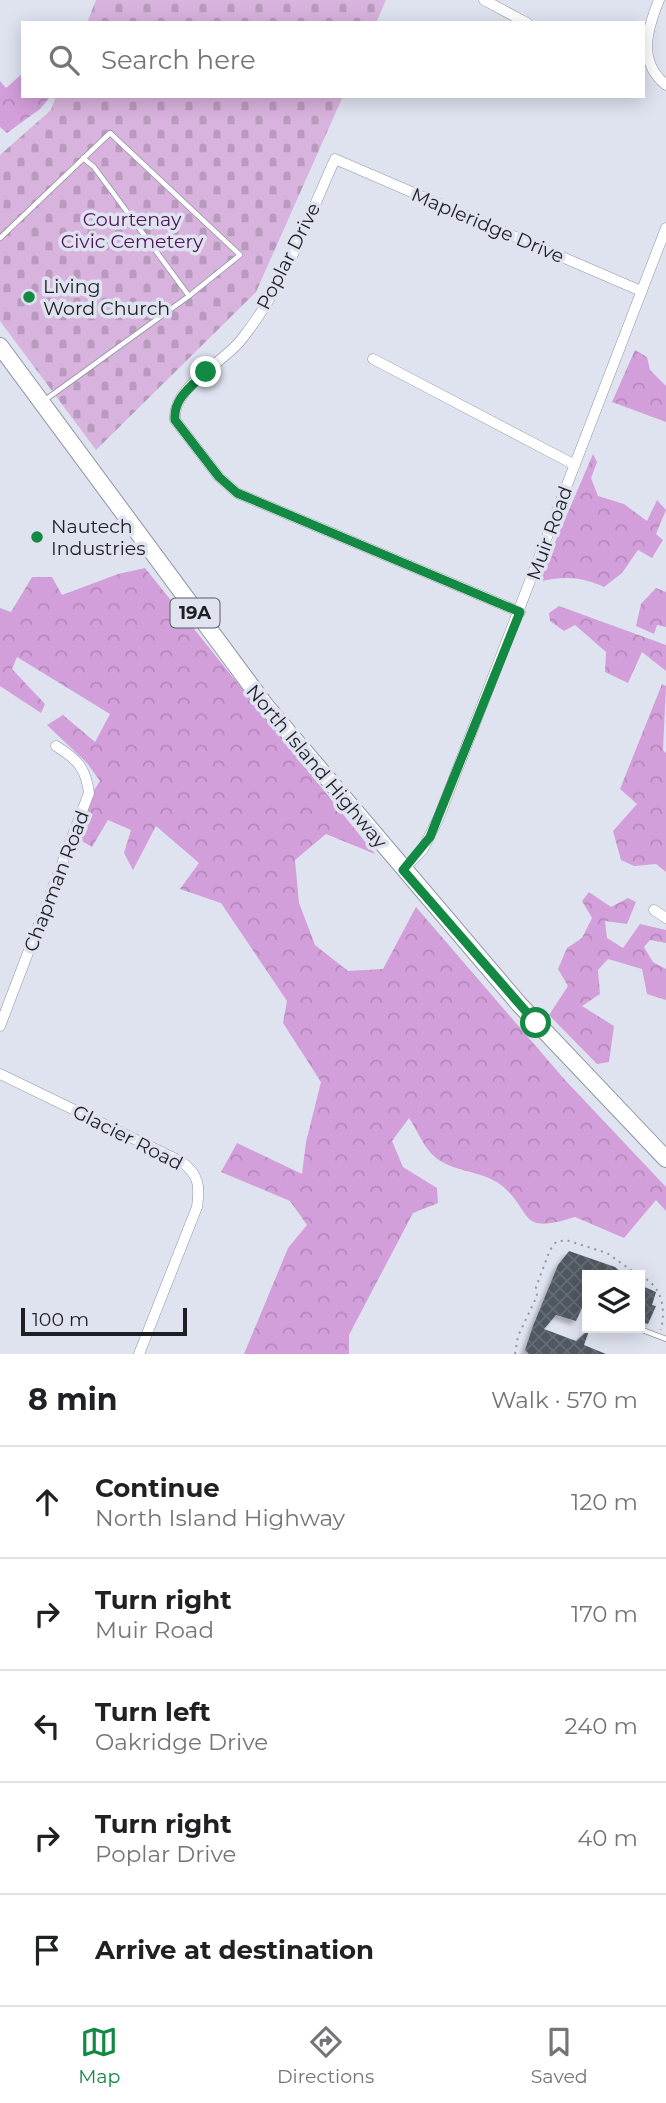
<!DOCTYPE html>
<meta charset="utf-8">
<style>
:root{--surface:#fff;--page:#f6f6f6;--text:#202124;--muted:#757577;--line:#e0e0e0;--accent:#138943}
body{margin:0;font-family:Montserrat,sans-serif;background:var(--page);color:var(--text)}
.controls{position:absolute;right:21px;bottom:21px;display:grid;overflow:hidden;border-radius:0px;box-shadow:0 4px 18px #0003}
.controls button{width:63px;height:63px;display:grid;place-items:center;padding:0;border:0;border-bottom:2px solid var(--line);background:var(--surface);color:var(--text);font:35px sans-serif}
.scale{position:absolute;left:21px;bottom:18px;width:166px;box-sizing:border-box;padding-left:7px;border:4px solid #1e1f24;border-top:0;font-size:19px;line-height:24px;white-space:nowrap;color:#1e1f24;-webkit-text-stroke:5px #dfe3f0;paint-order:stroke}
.stop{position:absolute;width:21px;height:21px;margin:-16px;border:5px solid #138943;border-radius:50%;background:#fff}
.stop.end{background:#138943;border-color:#fff;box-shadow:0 2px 7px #0008}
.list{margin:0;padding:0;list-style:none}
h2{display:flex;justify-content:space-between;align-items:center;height:91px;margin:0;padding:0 28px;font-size:30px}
h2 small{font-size:23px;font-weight:400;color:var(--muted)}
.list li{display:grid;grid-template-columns:46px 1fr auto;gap:21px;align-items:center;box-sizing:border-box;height:112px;padding:0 28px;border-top:2px solid var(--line)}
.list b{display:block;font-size:26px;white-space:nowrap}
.list p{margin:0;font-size:23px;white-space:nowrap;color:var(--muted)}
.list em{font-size:23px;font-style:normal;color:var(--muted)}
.icon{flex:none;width:38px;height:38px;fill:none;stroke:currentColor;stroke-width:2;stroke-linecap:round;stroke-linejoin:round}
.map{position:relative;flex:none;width:666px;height:1354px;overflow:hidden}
.search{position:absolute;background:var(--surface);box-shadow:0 4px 18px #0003;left:21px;right:21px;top:21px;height:77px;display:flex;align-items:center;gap:18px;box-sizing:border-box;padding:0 24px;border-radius:0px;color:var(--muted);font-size:26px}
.sheet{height:651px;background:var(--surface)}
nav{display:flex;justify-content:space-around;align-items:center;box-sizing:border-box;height:98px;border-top:2px solid var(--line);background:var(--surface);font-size:19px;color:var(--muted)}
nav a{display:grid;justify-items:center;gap:4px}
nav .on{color:var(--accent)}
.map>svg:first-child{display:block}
</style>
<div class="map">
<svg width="666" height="1354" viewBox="0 0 666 1354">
<defs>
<pattern id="forest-crowns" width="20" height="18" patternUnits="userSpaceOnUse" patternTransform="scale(1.75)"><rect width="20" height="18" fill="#d39fda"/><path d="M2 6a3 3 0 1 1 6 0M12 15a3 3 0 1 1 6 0" fill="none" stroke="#b588bb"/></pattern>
<pattern id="cemetery-stones" width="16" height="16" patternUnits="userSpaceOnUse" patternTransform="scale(1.75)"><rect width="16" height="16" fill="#d8b3dd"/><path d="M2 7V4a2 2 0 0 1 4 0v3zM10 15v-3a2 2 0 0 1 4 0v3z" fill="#b99abe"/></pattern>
<pattern id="building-cross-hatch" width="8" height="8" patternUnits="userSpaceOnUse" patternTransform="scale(1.75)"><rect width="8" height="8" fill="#4f5861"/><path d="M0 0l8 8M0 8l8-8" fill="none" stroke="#656c73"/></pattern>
<filter id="shadow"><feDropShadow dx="-4" dy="4" stdDeviation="2" flood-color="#0004"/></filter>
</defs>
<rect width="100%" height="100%" fill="#dfe3f0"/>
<!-- forest -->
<path fill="url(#forest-crowns)" d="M23 73V96H51L40 109 7 133 0 127V81L6 88Z
M635 350 647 357 650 370 666 386V422L612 402Z
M593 454 597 462 591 478 598 496 624 504 647 521 657 500 666 510 656 534 663 540 652 558 638 550 622 573 604 587C581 576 562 576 538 582Z
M145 568 375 854 326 834 295 860 299 903 315 945 348 971 383 969 416 907 565 1080 666 1187V1211L656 1200 624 1238 575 1217C516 1236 534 1211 501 1185 483 1171 454 1172 436 1158 423 1147 418 1131 409 1118L392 1141 403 1167 437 1188 438 1203 413 1213 349 1335V1354H244L288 1248 307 1225 290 1201 221 1172 237 1143 302 1174 306 1142 321 1082 283 1023 287 1001 221 903 180 889 199 863 156 826 133 870 124 853 131 830 108 820 92 847 77 838 88 799 100 781 87 763 47 725 63 715 95 742 110 714 17 657 12 669 45 704 41 713 0 686V608L11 612 32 577H52L62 595 118 574Z
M656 588 666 592V627L657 625 654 634 636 626 641 604Z
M559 606 666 645V671L642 652 628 683 605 672 606 652 575 625 564 631 550 621 549 613Z
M662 684 666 686 663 750 666 753V872L656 864 634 866 621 860 613 831 637 804 620 789Z
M589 892 611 907 628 898 636 902 627 924 605 921 607 938 623 948 640 924 666 930V943L650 940 644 947 653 962 666 969V1000L647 994 642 969 608 959 598 970 600 994 582 1006 614 1026 609 1062 597 1064 549 1015 568 986 558 969 567 948 582 938 592 918 582 901Z"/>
<!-- cemetery -->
<path fill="url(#cemetery-stones)" d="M96 0H386L376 23H87Z
M56 96H343L256 292 96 450 0 321V155L51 110Z"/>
<!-- building -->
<path fill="url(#building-cross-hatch)" filter="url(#shadow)" d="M569 1251 615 1267 624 1275H587V1297L576 1321 556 1315 544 1329 576 1341 590 1328 584 1345 606 1354H529L525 1350 533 1326 558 1265Z
M640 1285 656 1292 652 1305 656 1306 648 1324 640 1321Z"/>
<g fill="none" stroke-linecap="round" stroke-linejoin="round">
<!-- lane casing -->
<g stroke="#9094a0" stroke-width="6">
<path id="lane" d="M83 158 94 167 189 296
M0 238 110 133 240 255 189 296 45 400
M637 1328 666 1339"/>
</g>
<!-- street casing -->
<g stroke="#9094a0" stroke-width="11">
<path id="street" d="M484 0 527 23
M659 0C647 30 637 61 666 85
M373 359 575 465
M520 612 237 493 219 477 175 420C172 387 222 364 241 340 284 287 307 221 335 159L641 291
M403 870 423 849 439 817 666 228
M654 910 666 918
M0 1026 89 793C86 768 77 759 56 746
M0 1074 182 1162C199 1175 200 1186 197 1207L139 1354"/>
</g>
<!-- primary casing -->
<g stroke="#9094a0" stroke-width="18">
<path id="primary" d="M0 346 266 706 519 1004 666 1159"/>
</g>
<!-- path -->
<path stroke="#92949e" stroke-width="2" stroke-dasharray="2 5" stroke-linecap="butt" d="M640 1276C662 1285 666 1308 661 1330
M515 1354 518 1336 537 1296 536 1287 550 1250 556 1242 566 1240 607 1253 638 1275"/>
<!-- lane -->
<use href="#lane" stroke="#fff" stroke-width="4.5"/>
<!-- street -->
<use href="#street" stroke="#fff" stroke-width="10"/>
<!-- primary -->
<use href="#primary" stroke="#fff" stroke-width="16"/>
</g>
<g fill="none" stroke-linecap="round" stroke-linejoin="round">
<!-- route -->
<path stroke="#138943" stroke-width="9" d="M206 372C192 386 173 398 175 420L219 477 237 493 520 612 430 837 403 870 536 1023"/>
</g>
<!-- markers -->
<g fill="#138943" stroke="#dfe3f0" stroke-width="2.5">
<circle cx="29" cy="297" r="7"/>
<circle cx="37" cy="537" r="7"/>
</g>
<g text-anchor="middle" stroke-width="7" stroke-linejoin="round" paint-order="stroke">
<!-- shield labels -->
<rect fill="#dfe3f0" stroke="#585a61" stroke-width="2" x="170.5" y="598.5" width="49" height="29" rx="5"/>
<g font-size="18" font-weight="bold" fill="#1e1f24">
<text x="195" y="619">19A</text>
</g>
<!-- park labels -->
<g font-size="19" fill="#51125a" stroke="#dfe3f0">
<text x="132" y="226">Courtenay<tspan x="132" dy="22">Civic Cemetery</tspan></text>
</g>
<!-- street labels -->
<g font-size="19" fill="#1e1f24" stroke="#dfe3f0">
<text transform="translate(488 225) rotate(23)" y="7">Mapleridge Drive</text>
<text transform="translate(288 256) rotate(-63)" y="7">Poplar Drive</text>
<text transform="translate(549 533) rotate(-70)" y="7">Muir Road</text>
<text transform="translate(317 766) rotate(50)" y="7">North Island Highway</text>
<text transform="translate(56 881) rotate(-69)" y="7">Chapman Road</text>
<text transform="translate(128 1137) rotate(27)" y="7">Glacier Road</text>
</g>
<!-- poi labels -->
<g font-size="19" fill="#1e1f24" stroke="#dfe3f0" text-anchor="start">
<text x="43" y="293">Living<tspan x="43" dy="22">Word Church</tspan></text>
<text x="51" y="533">Nautech<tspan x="51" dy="22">Industries</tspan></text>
</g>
</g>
</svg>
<div class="controls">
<button><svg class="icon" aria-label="layers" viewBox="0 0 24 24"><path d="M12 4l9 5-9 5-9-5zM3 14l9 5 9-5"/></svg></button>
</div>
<div class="scale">100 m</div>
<div class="stop" style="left:536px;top:1023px"></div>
<div class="stop end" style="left:206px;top:372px"></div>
<div class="search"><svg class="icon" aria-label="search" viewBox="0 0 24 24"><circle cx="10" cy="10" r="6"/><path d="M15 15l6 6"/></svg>Search here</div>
</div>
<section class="sheet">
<h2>8 min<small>Walk · 570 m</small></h2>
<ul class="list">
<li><svg class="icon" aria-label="ahead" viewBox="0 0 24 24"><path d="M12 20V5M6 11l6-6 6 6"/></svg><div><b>Continue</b><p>North Island Highway</p></div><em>120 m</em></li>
<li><svg class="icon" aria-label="right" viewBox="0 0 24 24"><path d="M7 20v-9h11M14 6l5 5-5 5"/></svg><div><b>Turn right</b><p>Muir Road</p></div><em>170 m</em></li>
<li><svg class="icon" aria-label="left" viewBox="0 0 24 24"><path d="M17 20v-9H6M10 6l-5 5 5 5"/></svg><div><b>Turn left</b><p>Oakridge Drive</p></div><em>240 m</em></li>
<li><svg class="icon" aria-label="right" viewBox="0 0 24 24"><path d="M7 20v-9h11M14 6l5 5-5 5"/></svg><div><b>Turn right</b><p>Poplar Drive</p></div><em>40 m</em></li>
<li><svg class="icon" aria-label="arrive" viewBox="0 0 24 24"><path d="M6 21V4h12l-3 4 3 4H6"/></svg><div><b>Arrive at destination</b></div></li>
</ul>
</section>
<nav>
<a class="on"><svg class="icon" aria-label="map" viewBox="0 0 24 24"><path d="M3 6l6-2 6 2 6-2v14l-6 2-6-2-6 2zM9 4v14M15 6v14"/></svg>Map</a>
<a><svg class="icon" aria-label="directions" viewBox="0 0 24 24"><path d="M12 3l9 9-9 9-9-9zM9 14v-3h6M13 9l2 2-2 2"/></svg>Directions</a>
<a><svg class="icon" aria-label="saved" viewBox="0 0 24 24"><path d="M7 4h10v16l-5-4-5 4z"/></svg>Saved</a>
</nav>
